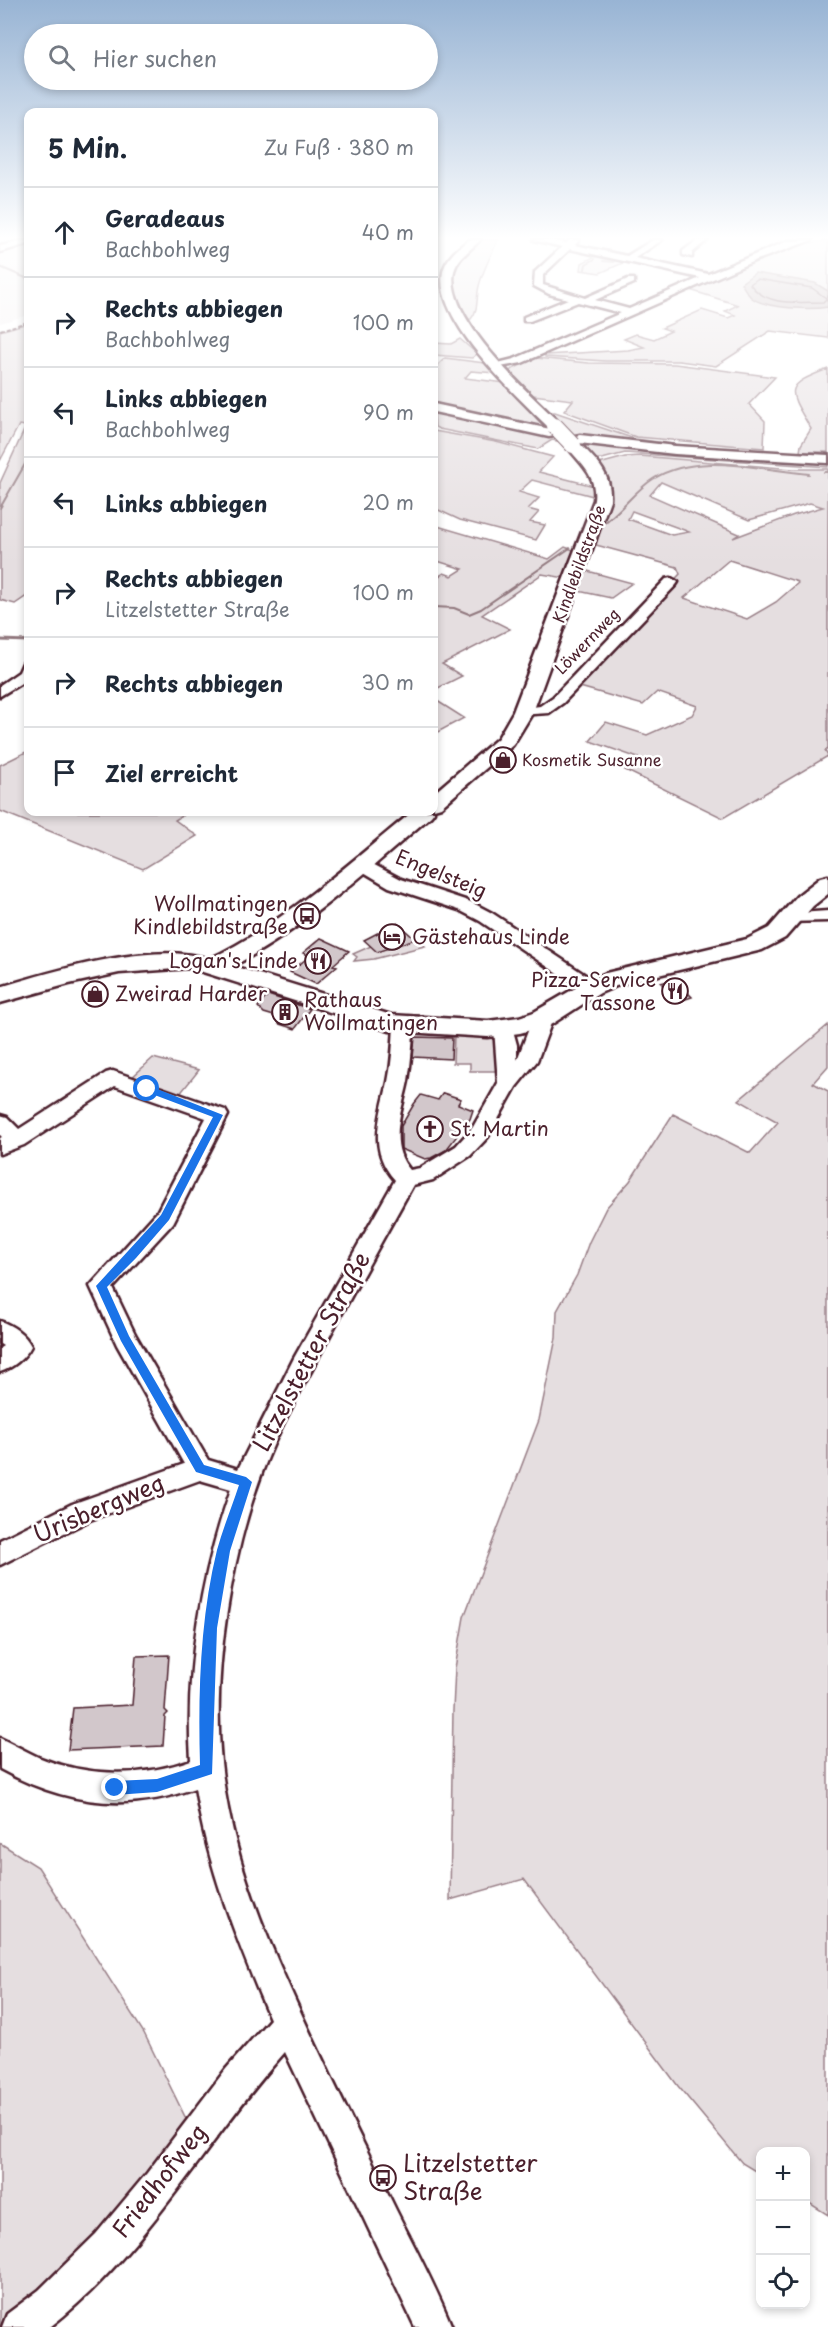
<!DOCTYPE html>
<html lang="de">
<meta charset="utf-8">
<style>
:root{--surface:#fff;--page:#f2f2f3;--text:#1f2937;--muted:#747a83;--line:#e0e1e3}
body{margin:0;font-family:"Playpen Sans",sans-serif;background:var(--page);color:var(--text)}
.controls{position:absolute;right:18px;bottom:18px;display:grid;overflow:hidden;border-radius:12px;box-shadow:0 3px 9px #0003}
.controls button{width:54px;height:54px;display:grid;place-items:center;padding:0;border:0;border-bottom:2px solid var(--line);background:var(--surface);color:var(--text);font:30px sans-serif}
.stop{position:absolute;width:18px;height:18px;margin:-14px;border:4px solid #1a73e8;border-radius:50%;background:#fff}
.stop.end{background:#1a73e8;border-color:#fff;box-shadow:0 2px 6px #0008}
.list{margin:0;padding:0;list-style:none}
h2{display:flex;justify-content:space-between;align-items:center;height:78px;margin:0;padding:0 24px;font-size:26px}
h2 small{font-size:20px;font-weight:400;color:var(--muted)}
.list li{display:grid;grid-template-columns:39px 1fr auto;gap:18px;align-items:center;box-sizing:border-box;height:90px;padding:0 24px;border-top:2px solid var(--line)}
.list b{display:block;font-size:22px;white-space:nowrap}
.list p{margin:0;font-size:20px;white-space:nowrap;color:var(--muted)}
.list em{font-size:20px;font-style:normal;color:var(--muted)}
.icon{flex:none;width:33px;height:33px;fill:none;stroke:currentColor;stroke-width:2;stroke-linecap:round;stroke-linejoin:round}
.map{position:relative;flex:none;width:828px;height:2327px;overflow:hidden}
.search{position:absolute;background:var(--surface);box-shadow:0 3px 9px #0003;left:24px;top:24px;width:414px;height:66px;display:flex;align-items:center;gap:15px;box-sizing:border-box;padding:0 21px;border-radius:33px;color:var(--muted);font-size:22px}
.panel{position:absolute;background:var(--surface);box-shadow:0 3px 9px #0003;left:24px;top:108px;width:414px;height:708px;border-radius:12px}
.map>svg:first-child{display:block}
</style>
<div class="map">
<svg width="828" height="2327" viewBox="0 0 828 2327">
<rect width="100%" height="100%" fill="#fff"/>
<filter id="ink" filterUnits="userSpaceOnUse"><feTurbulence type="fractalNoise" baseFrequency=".0167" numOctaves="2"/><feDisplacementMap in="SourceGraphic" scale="12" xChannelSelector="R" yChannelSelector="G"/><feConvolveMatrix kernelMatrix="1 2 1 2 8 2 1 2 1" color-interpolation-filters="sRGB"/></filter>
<g filter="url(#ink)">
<!-- built -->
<path fill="#f2eeef" d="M28 244V315L0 323V251Z"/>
<!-- green -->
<path fill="#e5dee0" stroke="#987e86" stroke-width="1.5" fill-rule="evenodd" d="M475 240H498C491 255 483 270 479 286 476 297 479 310 471 319L463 320 448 283 463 249Z
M828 240V243L825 242 828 244V338L770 331 716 366 679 361H605L545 357V355L628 350 644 347 624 339 636 334 654 339 671 331 662 328 702 310 728 318 735 315 725 311 738 305 690 290 725 274 733 267C741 268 745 265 751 259L757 261 803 241 812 243Z
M601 253 630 260 600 273 581 270 582 263Z
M28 323V595L15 604 0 600V483L26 426 19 425 0 461V331Z
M460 339 477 354 472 358 434 355V343L451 344Z
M445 358 485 363 496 373 471 371 465 378 505 383 543 426 540 429 468 413 434 402V366H437Z
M535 358 589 363 675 364 775 377 749 404 765 421 764 448 636 437 564 411 573 400 533 395 507 372Z
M828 369V452H800L801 445 811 429C788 390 782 386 828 369Z
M434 411 554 438 557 441 552 440 538 449 439 429 435 427Z
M548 412H555L635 439 697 447 828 454V457L627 443 576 436Z
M434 431 496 442 553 457 539 472 594 486 593 496 532 480 519 492 539 498 528 509 539 512 530 522 545 525 536 540 460 520 434 508Z
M578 441 828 461V467L625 453 602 459H592Z
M640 456 794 469H828V749L825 751 828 756 723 818 625 770 641 762V759L590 741 606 722 647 735 692 715 697 706 657 692 643 705 573 685 680 574 677 567 596 545 611 493 609 478 599 464 625 457ZM661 482 749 520 810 503 823 507 794 515 733 538 739 534 650 495ZM632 511 684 530 689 532 672 535 628 519ZM729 560 798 582V583L776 602 747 619 684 598Z
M434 525 549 559 565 547 576 551 565 578 542 574 482 615 510 629 442 664 462 676 434 690V579L444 573 452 576 463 569 434 560Z
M584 570 632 583 611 598 578 591Z
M434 699 464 718 434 734Z
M28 751V812H188L175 820 197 836 143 869 0 811V765Z
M415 939 425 946 374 959 354 961 357 957 353 954 371 946 388 949Z
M828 1025V1066L813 1083 828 1091V2215L806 2201V2152H760V2174L742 2163 678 2086 524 1879 450 1900 453 1710 455 1668 464 1617 539 1420 556 1338 557 1311 577 1275 589 1242 606 1208 630 1181 673 1114 750 1153 778 1122 739 1100Z
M454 1036H490L499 1041 498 1071H470V1063H453Z
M153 1058 199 1070 179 1095 129 1080Z
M0 1843 38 1867 144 2033 190 2127 20 2327H0Z"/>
<!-- water -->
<path fill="#c1b3b6" stroke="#91787e" stroke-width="1.5" d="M755 273 815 283 828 291V307C811 310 767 309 752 298 748 295 744 288 741 283Z"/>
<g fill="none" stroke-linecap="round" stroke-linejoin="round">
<!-- shore -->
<path stroke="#7a5a63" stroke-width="1.5" d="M828 296 826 298 812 288 757 279 750 284C766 307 798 302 823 302L826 299 828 302"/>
<!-- stream-far1 -->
<path stroke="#91787e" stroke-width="2" d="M603 261 614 262
M0 267 28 279
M585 269 586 264 595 259
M824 472H828
M0 508 28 459
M601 525C620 513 634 491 653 479 699 451 759 470 809 474
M434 607 454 608 469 614 481 609 570 548"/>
<!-- stream -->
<path stroke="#91787e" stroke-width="3" d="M0 640 28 641"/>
</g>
<!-- building -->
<path fill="#d2c7cb" stroke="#4a1f2b" stroke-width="1.5" d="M397 923 415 939 377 952 364 940Z
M321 938 349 951 333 965 337 966 316 984 290 972 306 959 308 955 303 953Z
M675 979 685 990 692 997 677 1002 661 983Z
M268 995 310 1009 295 1029 279 1024 284 1019 264 1013 258 1007Z
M415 1037 452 1038 451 1059 413 1057Z
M443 1093 461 1099 458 1104 473 1110 470 1119 446 1150 431 1158 425 1159 401 1149V1126L414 1104 421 1095 438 1100Z
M169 1655 165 1710 168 1713 165 1716 163 1746 68 1750 73 1708 132 1705 136 1656Z"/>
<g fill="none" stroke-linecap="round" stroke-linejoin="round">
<!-- minor casing -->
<g stroke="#4a1f2b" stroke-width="5">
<path id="minor" d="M28 240V244L0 252V246Z
M534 240H549L566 243 570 240H579L575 245 627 256 653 240H662L635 258 708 274 788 241 812 240 754 261 522 363 494 368V364L514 359 621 313 578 302 530 321H524V317L568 299 549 294 534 286 535 272 562 247ZM570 249 700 278 629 309 595 300 634 283V279H628L585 298 543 285V275Z
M698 240H707L692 253V257L683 255V251Z
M671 578 678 582 676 585 563 703 549 713 518 715 516 712 518 709 540 706 553 697 666 579Z
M28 662V679L0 696V685L19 672 23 663Z
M363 859 401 879 471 902 492 913 599 984 601 988 599 992H585L480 921 459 910 389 887 357 868 355 864 357 860Z
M828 911V921L785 922 782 918 785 914Z
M543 1012 550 1014 553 1018 537 1061 516 1087 488 1137 470 1156 456 1165 433 1180 413 1185C380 1245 346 1304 315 1364 296 1399 277 1433 263 1470 231 1554 212 1672 221 1762 228 1831 251 1900 279 1964 315 2047 356 2128 396 2210 415 2248 436 2287 452 2327H415L285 2052C205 2142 146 2252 50 2327H2L7 2314 39 2290 96 2234 147 2173 226 2069 270 2019C238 1944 208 1869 195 1788 128 1813 63 1804 0 1769V1738C13 1744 25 1751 38 1757 87 1777 141 1778 191 1760 185 1669 201 1574 231 1489L200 1480 90 1520 0 1565V1540L72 1504 184 1464 117 1345 90 1286 157 1212 206 1118 115 1086 24 1145 0 1154V1138L2 1137 0 1135V1115L7 1117 19 1129 106 1073 113 1071 225 1110 228 1115 173 1223 113 1288 135 1334 208 1460 238 1469 294 1358 395 1180C367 1149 380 1118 388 1082 392 1063 393 1044 394 1025L397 1021 404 1019 411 1021 414 1025C412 1044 411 1063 408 1081 402 1111 387 1144 410 1170L420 1168 456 1146 473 1127 498 1083 494 1028 497 1023 504 1022 511 1023 517 1045V1060L533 1018 536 1014Z
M0 1321C12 1325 25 1334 31 1346 25 1358 12 1368 0 1372V1348L3 1346 0 1344Z"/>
</g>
<!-- major casing -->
<g stroke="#4a1f2b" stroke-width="5">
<path id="major" d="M469 240H480C471 250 458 257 454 271 444 318 529 393 560 423L562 426 554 430 556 433 554 436 549 437 434 412V404L550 429C519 398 433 320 443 272 446 258 458 248 469 240Z
M580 435 675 446 828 455V463L675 454 579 443C596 460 612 474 610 500L533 712 513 745 441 807 434 809V793L498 738 513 712 594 500C597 474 580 464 566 445L568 442 574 441 575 436Z
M434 811V812L431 816C371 868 303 930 233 966L391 1015 488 1021 519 1017 534 1012 584 983 606 973 747 939 769 928 797 896 820 878 828 876V894L813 906 785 938 762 950 621 984 600 993 552 1024 520 1033 488 1037 390 1031 190 968 119 973 69 984 0 1003V987C57 970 152 941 209 959 279 927 352 861 412 812Z"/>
</g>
<!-- minor -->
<use href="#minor" fill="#fff" fill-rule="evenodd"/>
<!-- major -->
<use href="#major" fill="#fff" fill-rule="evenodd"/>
<!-- rail -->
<path stroke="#4a1f2b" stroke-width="2" stroke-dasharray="4 2" stroke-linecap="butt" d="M0 330 28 322"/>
<!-- major-bridge casing -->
<g stroke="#4a1f2b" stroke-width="18" stroke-linecap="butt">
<path id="major-bridge" d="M555 426 573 445"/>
</g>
<!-- major-bridge -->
<use href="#major-bridge" stroke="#fff" stroke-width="16"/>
</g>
</g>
<!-- sky -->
<linearGradient id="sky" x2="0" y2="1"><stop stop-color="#98b4d4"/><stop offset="0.42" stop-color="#fff"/><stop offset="1" stop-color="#fff" stop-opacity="0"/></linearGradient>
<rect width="828" height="565" fill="url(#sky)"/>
<!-- route -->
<path fill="#1a73e8" d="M147 1085 223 1115 169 1220 136 1258 107 1287 129 1336 204 1465 246 1477 252 1482 230 1551 217 1628 212 1774 157 1792 115 1795 110 1793 108 1788 110 1783 115 1781 157 1779 200 1765C198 1694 200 1619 217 1550 223 1528 232 1507 239 1485L196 1472 121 1341 96 1286 161 1215 213 1117 144 1091 142 1089Z"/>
<!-- icons -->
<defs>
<g id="shop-ring" transform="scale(1.35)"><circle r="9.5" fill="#fff" stroke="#4a1f2b" stroke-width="1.5"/><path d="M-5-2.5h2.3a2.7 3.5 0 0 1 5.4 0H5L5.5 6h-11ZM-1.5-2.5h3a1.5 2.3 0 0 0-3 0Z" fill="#4a1f2b"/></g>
<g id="bus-ring" transform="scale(1.35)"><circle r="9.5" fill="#fff" stroke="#4a1f2b" stroke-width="1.5"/><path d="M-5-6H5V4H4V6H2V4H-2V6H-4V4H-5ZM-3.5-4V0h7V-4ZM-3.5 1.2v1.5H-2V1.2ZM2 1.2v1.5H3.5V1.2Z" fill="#4a1f2b"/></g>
<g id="hotel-ring" transform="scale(1.35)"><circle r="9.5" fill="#fff" stroke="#4a1f2b" stroke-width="1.5"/><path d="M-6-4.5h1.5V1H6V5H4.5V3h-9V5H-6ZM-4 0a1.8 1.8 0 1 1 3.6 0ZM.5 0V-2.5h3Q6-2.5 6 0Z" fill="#4a1f2b"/></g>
<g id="restaurant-ring" transform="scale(1.35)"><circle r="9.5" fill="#fff" stroke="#4a1f2b" stroke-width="1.5"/><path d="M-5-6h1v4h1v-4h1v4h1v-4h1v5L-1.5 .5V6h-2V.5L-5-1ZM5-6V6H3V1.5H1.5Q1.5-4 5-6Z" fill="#4a1f2b"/></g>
<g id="building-ring" transform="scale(1.35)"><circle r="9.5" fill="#fff" stroke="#4a1f2b" stroke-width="1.5"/><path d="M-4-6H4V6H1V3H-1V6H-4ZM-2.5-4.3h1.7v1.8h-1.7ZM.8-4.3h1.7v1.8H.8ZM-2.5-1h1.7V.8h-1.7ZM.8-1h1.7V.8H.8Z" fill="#4a1f2b"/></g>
<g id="church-ring" transform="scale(1.35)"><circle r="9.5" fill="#fff" stroke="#4a1f2b" stroke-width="1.5"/><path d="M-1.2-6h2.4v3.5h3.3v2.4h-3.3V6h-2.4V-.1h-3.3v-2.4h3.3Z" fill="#4a1f2b"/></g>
</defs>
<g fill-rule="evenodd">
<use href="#shop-ring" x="503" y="760"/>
<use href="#bus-ring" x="307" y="916"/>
<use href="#hotel-ring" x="392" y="937"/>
<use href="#restaurant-ring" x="318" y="961"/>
<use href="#restaurant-ring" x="675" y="991"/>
<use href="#shop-ring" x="95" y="994"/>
<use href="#building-ring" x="285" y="1012"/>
<use href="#church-ring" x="430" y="1129"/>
<use href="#bus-ring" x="383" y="2178"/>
</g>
<g text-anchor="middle" stroke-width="5" stroke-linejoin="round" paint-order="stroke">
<!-- far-street labels -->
<g font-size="16" fill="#4a1f2b" stroke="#fff">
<text transform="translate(579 564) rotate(-70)" y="6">Kindlebildstraße</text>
<text transform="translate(587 641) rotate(-46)" y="6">Löwernweg</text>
</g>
<!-- far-poi labels -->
<g font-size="16" fill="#4a1f2b" stroke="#fff" text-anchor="start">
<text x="522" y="766">Kosmetik Susanne</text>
</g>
<!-- street labels -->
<g font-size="20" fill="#4a1f2b" stroke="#fff">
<text transform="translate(441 874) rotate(22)" y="7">Engelsteig</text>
</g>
<!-- poi labels -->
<g font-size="20" fill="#4a1f2b" stroke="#fff" text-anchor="start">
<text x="288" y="911" text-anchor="end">Wollmatingen<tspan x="288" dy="23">Kindlebildstraße</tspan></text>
<text x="412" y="944">Gästehaus Linde</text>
<text x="298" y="968" text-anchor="end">Logan's Linde</text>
<text x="656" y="987" text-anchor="end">Pizza-Service<tspan x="656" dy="23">Tassone</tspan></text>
<text x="115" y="1001">Zweirad Harder</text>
<text x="304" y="1007">Rathaus<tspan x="304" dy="23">Wollmatingen</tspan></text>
<text x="450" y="1136">St. Martin</text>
</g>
<!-- near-street labels -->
<g font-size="24" fill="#4a1f2b" stroke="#fff">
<text transform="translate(312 1352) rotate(-62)" y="8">Litzelstetter Straße</text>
<text transform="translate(99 1509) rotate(-23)" y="8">Urisbergweg</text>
<text transform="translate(160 2181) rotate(-52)" y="8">Friedhofweg</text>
</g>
<!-- near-poi labels -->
<g font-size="24" fill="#4a1f2b" stroke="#fff" text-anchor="start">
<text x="403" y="2172">Litzelstetter<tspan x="403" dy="28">Straße</tspan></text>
</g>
</g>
</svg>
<div class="controls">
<button>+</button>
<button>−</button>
<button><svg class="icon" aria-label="locate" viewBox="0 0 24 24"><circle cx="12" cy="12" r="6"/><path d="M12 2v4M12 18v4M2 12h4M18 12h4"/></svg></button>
</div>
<div class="stop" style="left:147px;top:1089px"></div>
<div class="stop end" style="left:115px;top:1788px"></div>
<div class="search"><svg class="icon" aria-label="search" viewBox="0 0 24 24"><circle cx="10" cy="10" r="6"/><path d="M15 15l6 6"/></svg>Hier suchen</div>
<section class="panel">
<h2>5 Min.<small>Zu Fuß · 380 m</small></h2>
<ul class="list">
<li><svg class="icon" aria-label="ahead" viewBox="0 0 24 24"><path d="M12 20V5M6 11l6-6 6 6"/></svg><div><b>Geradeaus</b><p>Bachbohlweg</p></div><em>40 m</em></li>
<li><svg class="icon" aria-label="right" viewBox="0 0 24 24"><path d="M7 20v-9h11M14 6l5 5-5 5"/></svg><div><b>Rechts abbiegen</b><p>Bachbohlweg</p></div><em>100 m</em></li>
<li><svg class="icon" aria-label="left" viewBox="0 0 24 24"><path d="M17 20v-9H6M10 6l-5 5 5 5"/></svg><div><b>Links abbiegen</b><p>Bachbohlweg</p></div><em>90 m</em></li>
<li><svg class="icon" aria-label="left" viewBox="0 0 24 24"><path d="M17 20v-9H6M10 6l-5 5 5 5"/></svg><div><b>Links abbiegen</b></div><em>20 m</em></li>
<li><svg class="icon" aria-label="right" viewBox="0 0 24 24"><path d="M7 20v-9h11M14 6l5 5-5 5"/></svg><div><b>Rechts abbiegen</b><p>Litzelstetter Straße</p></div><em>100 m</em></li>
<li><svg class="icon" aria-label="right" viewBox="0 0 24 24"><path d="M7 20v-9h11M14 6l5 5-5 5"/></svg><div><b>Rechts abbiegen</b></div><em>30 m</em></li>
<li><svg class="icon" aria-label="arrive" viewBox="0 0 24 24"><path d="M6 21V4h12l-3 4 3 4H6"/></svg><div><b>Ziel erreicht</b></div></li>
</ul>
</section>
</div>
